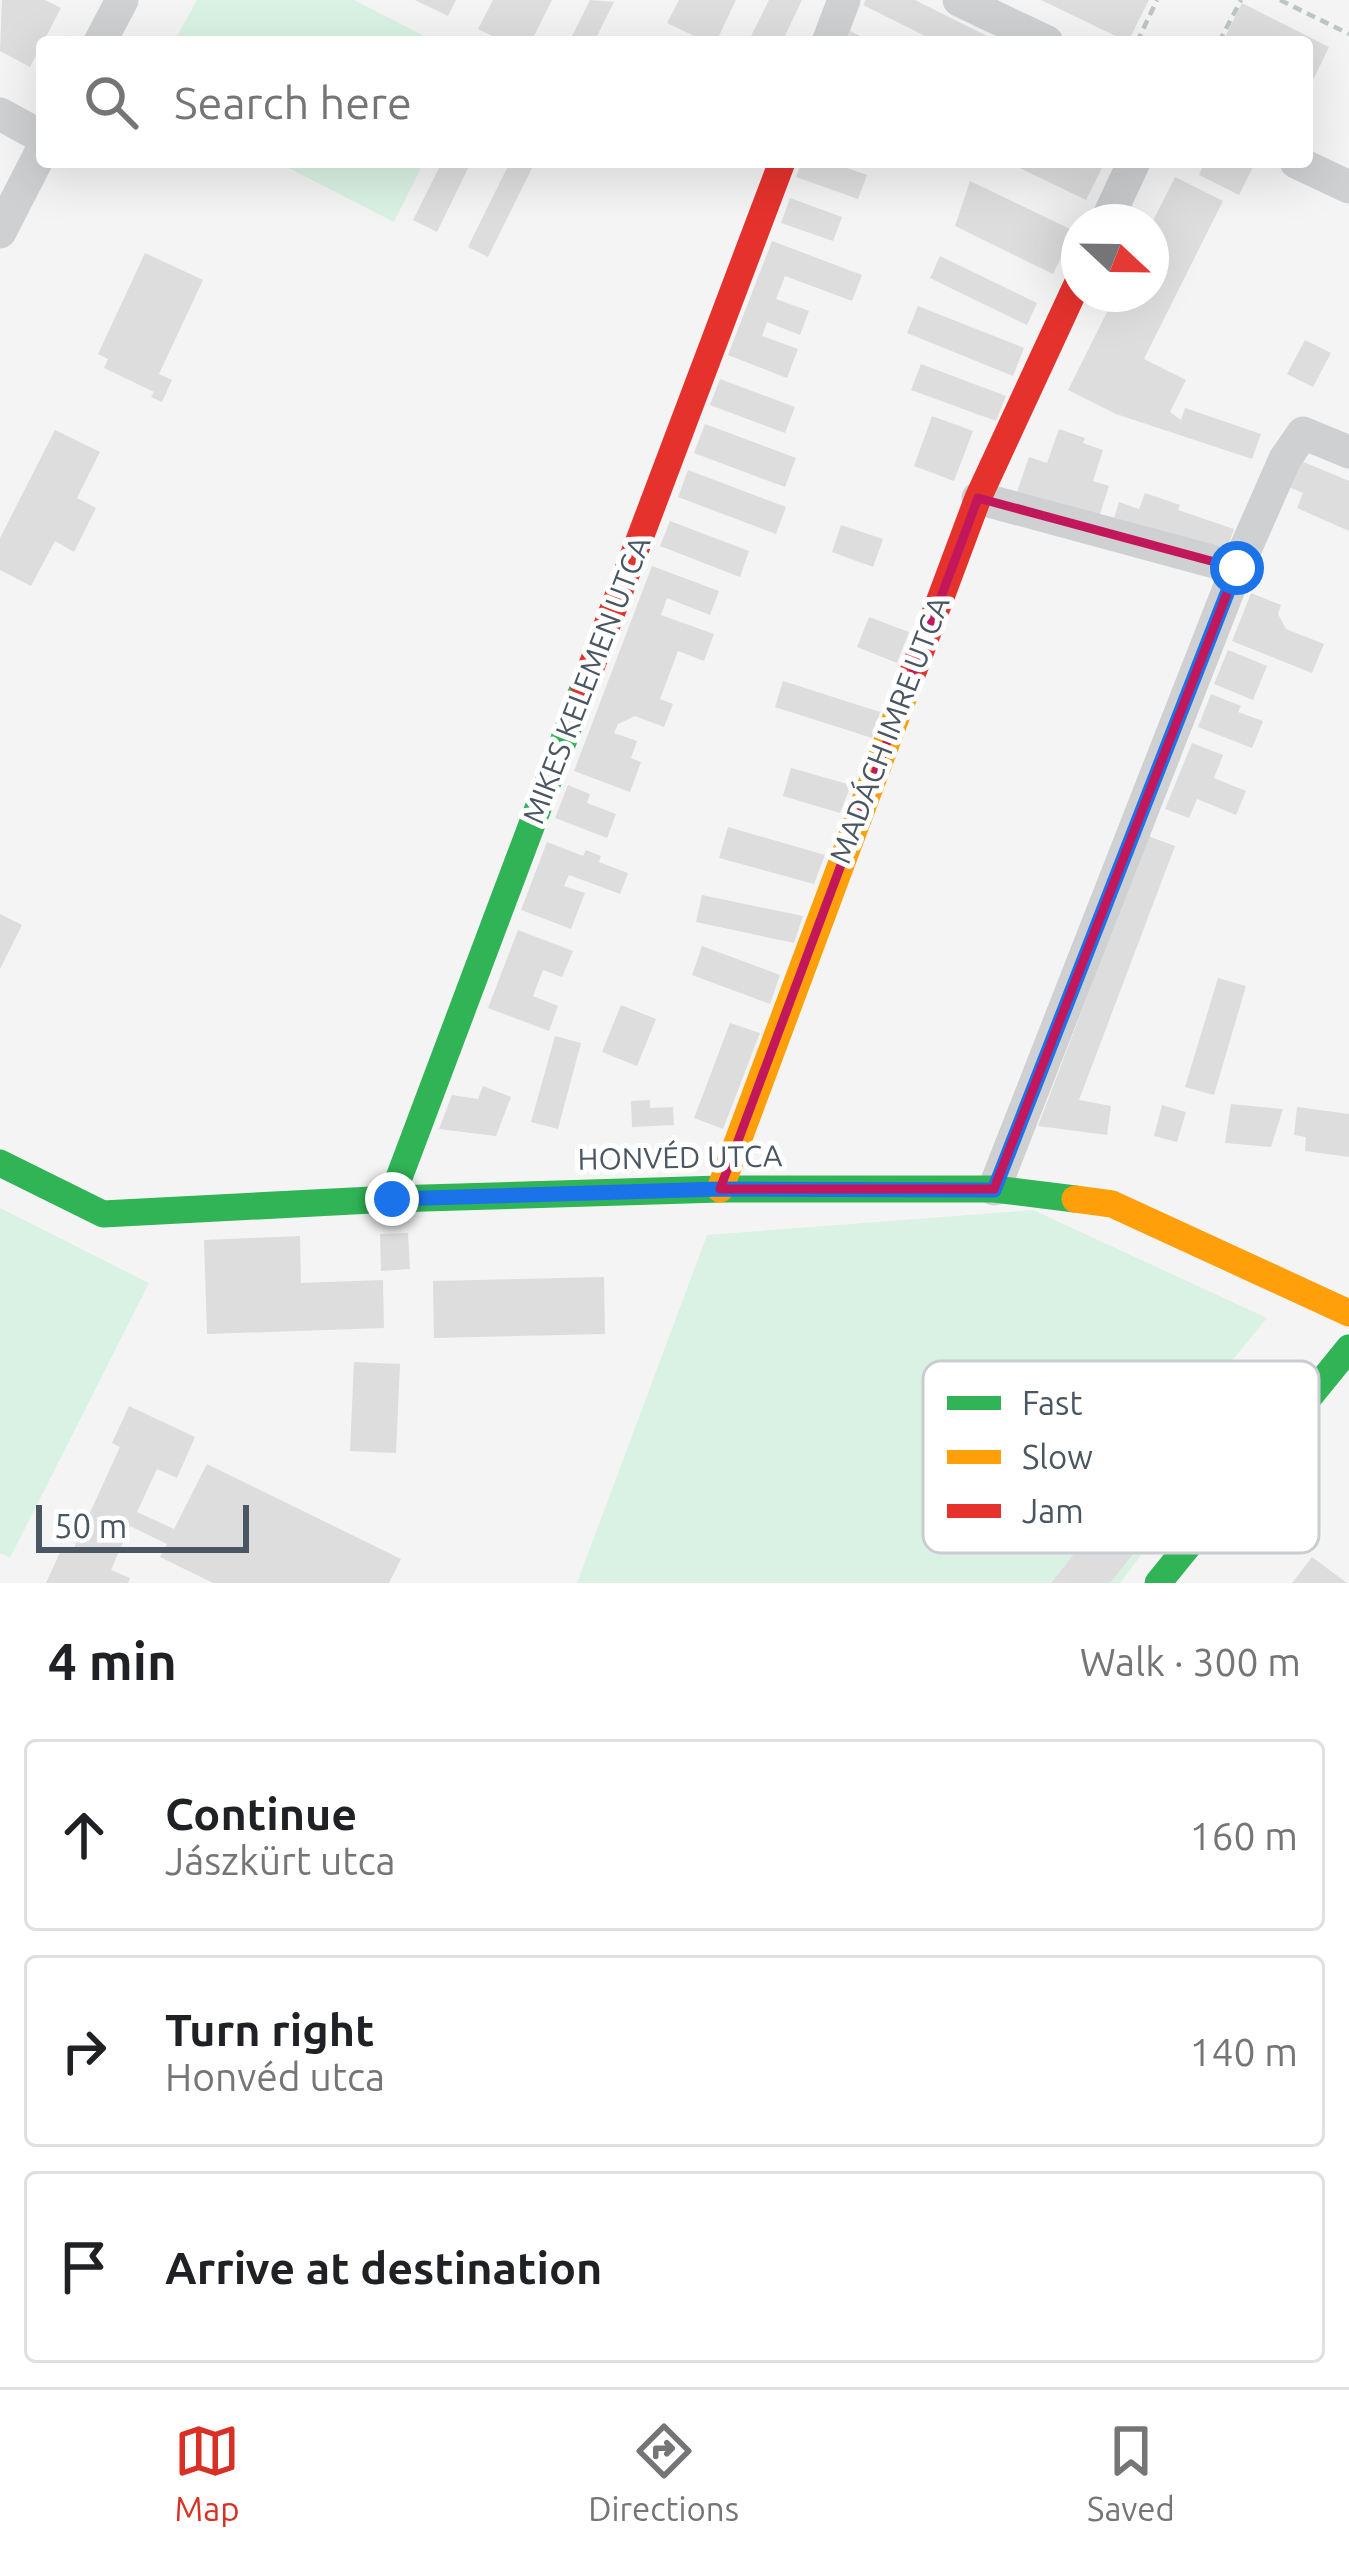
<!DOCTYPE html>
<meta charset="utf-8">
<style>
:root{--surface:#fff;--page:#f6f6f6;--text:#202124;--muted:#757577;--line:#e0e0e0;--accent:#d93025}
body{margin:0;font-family:Ubuntu,sans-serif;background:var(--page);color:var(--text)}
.compass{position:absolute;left:1061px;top:204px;width:108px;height:108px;border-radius:50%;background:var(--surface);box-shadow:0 12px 48px #0002;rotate:112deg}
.scale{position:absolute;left:36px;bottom:30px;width:213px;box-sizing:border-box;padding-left:12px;border:6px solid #4a5661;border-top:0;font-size:33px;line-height:42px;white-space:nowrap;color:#4a5661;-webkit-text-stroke:9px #fff;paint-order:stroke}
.stop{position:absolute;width:36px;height:36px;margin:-27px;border:9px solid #1a73e8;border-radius:50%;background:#fff}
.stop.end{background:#1a73e8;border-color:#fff;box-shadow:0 3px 12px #0008}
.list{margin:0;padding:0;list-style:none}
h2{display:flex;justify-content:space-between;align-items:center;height:156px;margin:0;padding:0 48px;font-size:51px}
h2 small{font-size:39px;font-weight:400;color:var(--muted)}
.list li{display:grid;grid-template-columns:78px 1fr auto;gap:36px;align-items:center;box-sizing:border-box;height:192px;margin:0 24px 24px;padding:0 24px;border:3px solid var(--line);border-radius:12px}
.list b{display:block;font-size:45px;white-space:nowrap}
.list p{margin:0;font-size:39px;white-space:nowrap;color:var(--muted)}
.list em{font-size:39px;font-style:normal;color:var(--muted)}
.icon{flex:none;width:66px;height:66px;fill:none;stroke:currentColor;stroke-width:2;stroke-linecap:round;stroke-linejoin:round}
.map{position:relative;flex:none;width:1349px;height:1583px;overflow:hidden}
.search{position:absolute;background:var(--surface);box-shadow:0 12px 48px #0002;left:36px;right:36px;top:36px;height:132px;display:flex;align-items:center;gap:30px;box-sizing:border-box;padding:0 42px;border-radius:12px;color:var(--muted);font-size:45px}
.sheet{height:804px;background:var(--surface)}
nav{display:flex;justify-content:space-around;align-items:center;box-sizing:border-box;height:168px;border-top:3px solid var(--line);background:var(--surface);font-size:33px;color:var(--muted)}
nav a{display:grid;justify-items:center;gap:6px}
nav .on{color:var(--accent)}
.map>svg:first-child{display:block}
</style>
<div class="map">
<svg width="1349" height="1583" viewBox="0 0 1349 1583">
<rect width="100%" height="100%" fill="#f4f4f4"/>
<!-- green -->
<path fill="#d9f2e3" d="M197 0H354L436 42H174Z
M277 162H424L394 222Z
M0 1208 149 1283 10 1558 0 1553Z
M1033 1210 1267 1318 1118 1500 1158 1533 1120 1583H577L707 1235Z"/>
<!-- building -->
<path fill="#ddddde" d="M2 0H45L61 8 30 67 0 51Z
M415 0H456L448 16Z
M493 0H552L531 42H504L478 29Z
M590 0 614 2 594 42H569Z
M679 0H736L716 42H707L667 23Z
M769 0H802L782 42H748Z
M866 0H915L999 42H937L863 5Z
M1041 0H1149L1128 42Z
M1242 3 1329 47 1314 78 1307 75V42H1236L1226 35Z
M850 31 872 42H845Z
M442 162H471L437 232 413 220Z
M510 162H535L488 257 468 247Z
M802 162H830L867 175 858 199 796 177Z
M1007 162H1105L1086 200Z
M1205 162H1249L1254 165 1239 195 1199 175Z
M1175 177 1223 201 1144 359 1186 380 1170 412 1181 420 1185 408 1261 434 1252 459 1116 414 1068 390 1116 294H1151V225Z
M970 181 1074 231 1053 274 955 226Z
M790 198 842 217 833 241 781 223Z
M772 241 862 275 852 301 785 276 776 299 809 311 800 335 767 322 762 336 798 349 787 378 728 355Z
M145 253 203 280 159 374 172 380 162 402 151 397 154 392 104 368 108 359 98 354Z
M940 256 1037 303 1027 325 930 278Z
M918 306 1024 348 1013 376 907 333Z
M1305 340 1331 353 1313 387 1287 374Z
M921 364 1006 396 996 421 911 390Z
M720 379 795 407 785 433 710 405Z
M932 416 973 431 954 481 914 466Z
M705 424 796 458 785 487 694 453Z
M1059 429 1085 438 1083 443 1103 450 1093 481 1109 486 1098 520 1017 492 1029 457 1047 463Z
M55 430 100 452 77 498 96 508 74 552 55 541 31 586 0 570V538Z
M1299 460 1349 481V531L1297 508 1303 493 1289 487Z
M688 470 786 507 776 534 678 497Z
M1145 493 1180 505 1178 510 1234 529 1224 556 1114 518 1119 502 1139 509Z
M670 521 749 551 740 577 660 546Z
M841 525 883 539 873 567 832 552Z
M652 566 719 591 710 615 667 598 661 615 714 634 704 661 678 651 660 699 673 704 664 727 635 716 618 724 614 733 637 741 631 758 641 762 630 792 574 771Z
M1251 593 1281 605 1278 614 1286 629 1324 644 1312 673 1232 641Z
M869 617 909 632 897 663 857 647Z
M1228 650 1267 666 1253 700 1214 684Z
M783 681 880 712 872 738 775 707Z
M1211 694 1241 706 1238 712 1263 721 1252 748 1198 727Z
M1192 743 1223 755 1214 778 1246 791 1236 815 1197 799 1189 818 1165 809Z
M791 768 851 785 840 813 783 796Z
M568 785 590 794 587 803 616 814 607 838 555 818Z
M728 827 825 855 814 884 719 858Z
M1148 836 1175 846 1079 1100 1111 1106 1107 1135 1038 1126Z
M547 842 583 856 586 850 601 856 599 862 628 873 620 894 569 875 564 886 585 893 571 929 521 910Z
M702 895 803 916 794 943 696 922Z
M0 914 22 925 0 969Z
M518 930 573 951 562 977 543 970 533 996 558 1006 549 1031 488 1008Z
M702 946 780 975 770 1004 692 975Z
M1218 978 1246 986 1214 1095 1185 1087Z
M621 1005 656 1019 637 1066 602 1052Z
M730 1023 760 1033 723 1129 694 1118Z
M555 1036 581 1043 558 1129 531 1122Z
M483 1086 511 1097 496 1136 439 1129 452 1095 478 1099Z
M650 1100V1108L673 1107 674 1125 632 1127 631 1101Z
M1231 1104 1283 1109 1271 1147 1225 1143Z
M1162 1105 1186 1112 1177 1142 1154 1136Z
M1297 1107 1349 1114V1157L1305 1151 1306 1137 1294 1135Z
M408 1233 410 1269 381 1271 380 1234Z
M300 1236 301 1283 383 1280 384 1328 207 1334 204 1240Z
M604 1277 605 1334 434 1338 433 1281Z
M354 1362 400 1364 396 1453 350 1451Z
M129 1406 195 1437 177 1478 157 1469 137 1512 174 1529 207 1464 401 1559 389 1583H213L160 1557 167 1544 130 1526 111 1570 130 1578 128 1583H46L62 1548 72 1552 120 1447 112 1443Z
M1113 1505 1149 1534 1110 1583H1051Z
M1312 1557 1347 1583H1292Z"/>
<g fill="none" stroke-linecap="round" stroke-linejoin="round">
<!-- path -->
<path stroke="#bcc7c4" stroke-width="4.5" stroke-dasharray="9 6" stroke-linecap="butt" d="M1280 0 1349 34
M1137 42 1157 0
M1219 42 1241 0"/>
<!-- street -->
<path stroke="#ced0d2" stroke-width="33" d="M959 0 1047 42
M100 42 122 0
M828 42 844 0
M0 114 42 137
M1296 162 1349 187
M1106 222 1134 162
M0 232 42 150
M978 498 1237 568
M994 1189 1237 568 1285 459 1303 433 1349 452"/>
<!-- fast -->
<path stroke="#30b455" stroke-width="27" d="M0 1163 103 1214 391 1199 720 1189H994L1075 1199
M391 1199 584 686
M1158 1583 1349 1348"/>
<!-- slow -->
<path stroke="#ff9f0a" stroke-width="27" d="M720 1189 907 688
M1075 1199 1112 1204 1349 1313"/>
<!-- jam -->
<path stroke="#e5322d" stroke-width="27" d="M584 686 782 162
M907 688 978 498 1079 280"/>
</g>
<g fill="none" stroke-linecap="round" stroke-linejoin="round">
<!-- route -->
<path stroke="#1a73e8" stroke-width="15" d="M392 1199 720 1189 994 1190 1237 568"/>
</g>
<!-- marked area -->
<path fill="none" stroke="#c2185b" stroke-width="9" stroke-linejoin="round" d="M978 498 1237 568 994 1189H720Z"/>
<g text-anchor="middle" stroke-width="10" stroke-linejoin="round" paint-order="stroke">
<!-- street labels -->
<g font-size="30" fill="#4a5661" stroke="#fff">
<text transform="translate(587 680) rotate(-69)" y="10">MIKES KELEMEN UTCA</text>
<text transform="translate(890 730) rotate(-69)" y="10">MADÁCH IMRE UTCA</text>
<text transform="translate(680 1158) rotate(-1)" y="10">HONVÉD UTCA</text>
</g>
</g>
<!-- legend -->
<rect x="923" y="1361" width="396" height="192" rx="18" fill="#fff" stroke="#c9ccd0" stroke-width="3"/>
<rect x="947" y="1396" width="54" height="14" fill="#30b455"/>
<rect x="947" y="1450" width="54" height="14" fill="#ff9f0a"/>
<rect x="947" y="1504" width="54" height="14" fill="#e5322d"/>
<g font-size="33" fill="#4a5661">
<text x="1022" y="1415">Fast</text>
<text x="1022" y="1469">Slow</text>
<text x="1022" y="1523">Jam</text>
</g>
</svg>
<svg class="compass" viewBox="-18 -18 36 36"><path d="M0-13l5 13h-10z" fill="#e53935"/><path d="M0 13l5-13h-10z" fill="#757577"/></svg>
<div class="scale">50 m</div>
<div class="stop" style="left:1237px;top:568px"></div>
<div class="stop end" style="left:392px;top:1199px"></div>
<div class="search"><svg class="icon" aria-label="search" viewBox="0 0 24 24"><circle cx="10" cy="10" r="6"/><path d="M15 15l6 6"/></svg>Search here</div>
</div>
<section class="sheet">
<h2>4 min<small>Walk · 300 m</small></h2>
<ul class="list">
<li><svg class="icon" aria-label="ahead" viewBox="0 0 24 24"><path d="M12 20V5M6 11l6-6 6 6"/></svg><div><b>Continue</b><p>Jászkürt utca</p></div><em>160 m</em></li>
<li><svg class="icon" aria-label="right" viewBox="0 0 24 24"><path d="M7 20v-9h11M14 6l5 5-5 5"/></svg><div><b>Turn right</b><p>Honvéd utca</p></div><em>140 m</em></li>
<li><svg class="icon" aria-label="arrive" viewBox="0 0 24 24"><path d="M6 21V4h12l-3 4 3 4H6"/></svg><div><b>Arrive at destination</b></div></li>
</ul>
</section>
<nav>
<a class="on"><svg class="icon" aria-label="map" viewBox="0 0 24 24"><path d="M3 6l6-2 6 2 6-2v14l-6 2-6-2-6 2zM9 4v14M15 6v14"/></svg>Map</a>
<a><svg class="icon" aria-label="directions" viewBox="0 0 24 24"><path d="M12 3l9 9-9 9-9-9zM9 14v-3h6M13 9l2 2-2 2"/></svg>Directions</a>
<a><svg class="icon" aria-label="saved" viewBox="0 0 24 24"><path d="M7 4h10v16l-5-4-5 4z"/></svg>Saved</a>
</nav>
